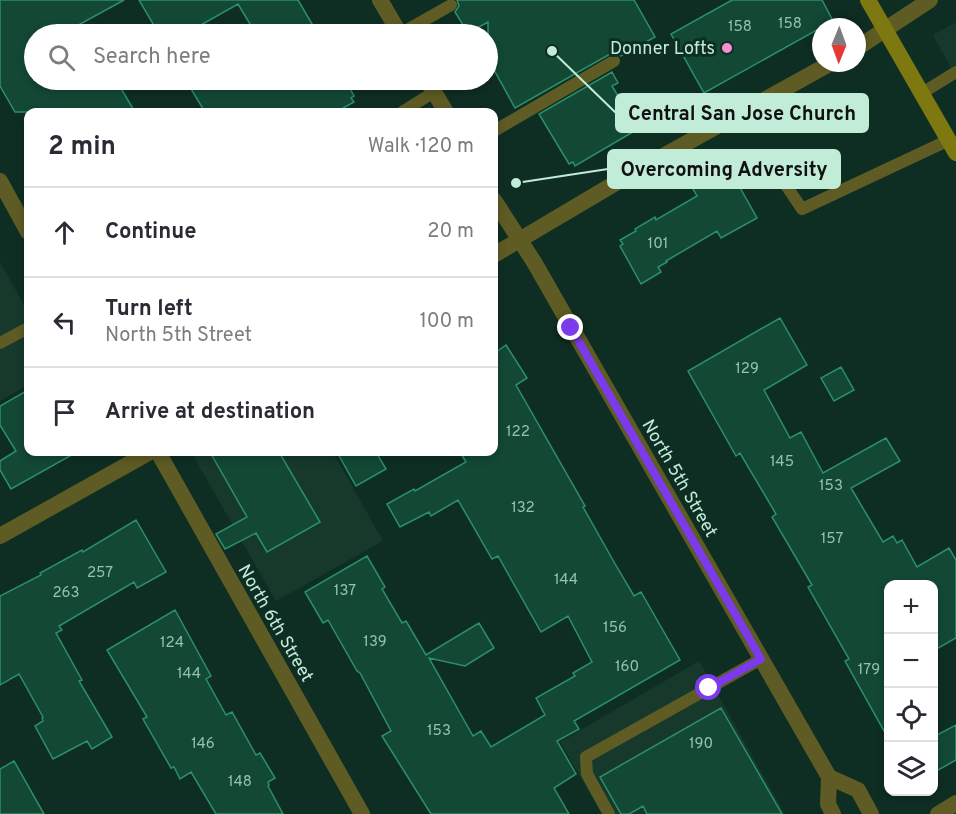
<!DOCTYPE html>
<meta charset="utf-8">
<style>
:root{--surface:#fff;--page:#f2f2f3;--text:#2b2b33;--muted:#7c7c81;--line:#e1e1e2}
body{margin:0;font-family:Overpass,sans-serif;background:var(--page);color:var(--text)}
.controls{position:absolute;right:18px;bottom:18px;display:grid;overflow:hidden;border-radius:12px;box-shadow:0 3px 9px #0003}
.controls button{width:54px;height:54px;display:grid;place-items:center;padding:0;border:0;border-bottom:2px solid var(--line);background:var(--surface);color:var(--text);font:30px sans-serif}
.compass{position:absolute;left:812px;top:18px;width:54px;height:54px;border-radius:50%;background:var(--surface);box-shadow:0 3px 9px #0003;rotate:181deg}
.stop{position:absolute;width:18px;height:18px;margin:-14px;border:4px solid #7c3aed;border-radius:50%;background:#fff}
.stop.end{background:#7c3aed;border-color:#fff;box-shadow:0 2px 6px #0008}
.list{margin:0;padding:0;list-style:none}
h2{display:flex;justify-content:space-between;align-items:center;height:78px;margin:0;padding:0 24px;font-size:26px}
h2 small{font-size:20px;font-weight:400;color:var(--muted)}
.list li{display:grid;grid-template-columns:39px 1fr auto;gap:18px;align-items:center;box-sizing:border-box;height:90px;padding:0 24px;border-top:2px solid var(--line)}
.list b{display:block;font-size:22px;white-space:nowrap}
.list p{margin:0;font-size:20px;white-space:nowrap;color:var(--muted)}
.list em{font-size:20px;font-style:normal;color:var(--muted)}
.icon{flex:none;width:33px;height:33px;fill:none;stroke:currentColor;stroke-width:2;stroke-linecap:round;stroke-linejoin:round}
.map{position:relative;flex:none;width:956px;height:814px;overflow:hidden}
.search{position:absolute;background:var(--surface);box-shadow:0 3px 9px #0003;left:24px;top:24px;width:474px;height:66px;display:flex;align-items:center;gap:15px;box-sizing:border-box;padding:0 21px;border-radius:33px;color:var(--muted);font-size:22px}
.panel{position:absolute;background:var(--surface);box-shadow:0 3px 9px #0003;left:24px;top:108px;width:474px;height:348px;border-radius:12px}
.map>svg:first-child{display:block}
</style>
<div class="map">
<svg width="956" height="814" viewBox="0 0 956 814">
<rect width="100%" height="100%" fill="#0f2e23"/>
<!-- built -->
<path fill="#16392c" d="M956 22V77L933 35Z
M0 262 28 312V385L0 401Z
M191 452H333L383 541 276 601Z
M699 661 785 814H602L560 742Z"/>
<!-- building -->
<path fill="#134835" stroke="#2a906d" stroke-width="1.5" d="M0 0H124L62 34H34V80H116L135 112H15L0 86Z
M139 0H298L318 34H256L238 4 185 34H159Z
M457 0H634L655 37 621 56 615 53 610 54 515 108 488 59V22L468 33 455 12 459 6Z
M732 0H822L833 21 704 93 671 34Z
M612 72 618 83 612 86 638 129 575 166 573 162 569 164 539 114Z
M207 80H345L354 96 351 98 354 102 336 112H205L191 89Z
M725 161 757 218 721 238 717 231 666 261 667 262 658 267 661 272 641 284 620 246 623 244 620 240 636 231 635 229 655 217 656 220 697 196 689 182Z
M780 318 807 365 764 390 790 438 801 432 823 473 886 438 900 461 851 488 883 542 893 536 897 543 902 540 917 567 949 548 956 560V638L933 651V585H888V738L845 661 849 659 808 587 812 585 772 517 776 514 740 453 736 456 688 371Z
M506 345 527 378 516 385 585 506 583 507 614 562 634 596 641 592 680 660 574 721 579 729 557 741 576 774 554 788 569 814H431L382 736 391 731 360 673 357 671 328 620 323 623 305 592 367 556 385 587 382 589 402 623 406 621 426 655 479 623 494 648 465 666 429 658 473 736 481 731 491 747 545 715 536 698 575 676 573 673 592 662 568 616 541 632 498 556 492 559 458 500 431 516 429 512 400 527 387 504 414 489 415 491 466 462 460 452H494V347L496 352Z
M841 367 854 390 834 401 821 378Z
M28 390V452H77L11 489 0 470V461L16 451 0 425V406Z
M210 452H279L320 522 267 552 256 533 225 549 216 534 247 517Z
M337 452H376L386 469 356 486Z
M136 520 166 572 137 588 134 582 59 626 62 630 56 633 82 680 79 681 112 737 92 749 87 741 53 759 35 726 43 721 42 718 43 717 19 674 0 685V596L41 575 40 573 82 550 83 552Z
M175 610 211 676 206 679 226 715 232 712 256 755 260 753 275 778 268 782 269 785 268 786 283 814H216L191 772 180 779 174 767 171 768 143 719 147 717 107 650Z
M721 708 782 814H647L643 806 629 814H621L600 777Z
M956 725V760L933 773V737Z
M14 761 44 814H0V769Z"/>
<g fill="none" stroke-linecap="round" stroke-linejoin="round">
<!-- service -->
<path stroke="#5f5b24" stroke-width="12" d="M400 34 451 5
M922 93 956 72
M402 112 434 92
M494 131 614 61
M771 163 802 209 949 140
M0 343 28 328
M609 814 587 774 586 757 761 659"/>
<!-- minor -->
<path stroke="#5f5b24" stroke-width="16" d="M857 48 930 0
M0 181 28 232
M494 255 629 175 831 63
M158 452 362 814
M0 536 150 452"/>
<!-- tertiary -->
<path stroke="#5f5b24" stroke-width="16" d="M380 0 400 34
M427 80 446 112
M494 200 534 262 829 777 828 804 833 814
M829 777 858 790 871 814
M938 814 956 803"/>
<!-- secondary -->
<path stroke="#7e7810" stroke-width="16" d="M868 0 956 153"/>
</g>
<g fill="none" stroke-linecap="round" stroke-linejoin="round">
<!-- route -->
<path stroke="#7c3aed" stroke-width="8" d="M571 328 761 659 709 688"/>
</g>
<!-- markers -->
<circle fill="#f890cb" stroke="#0f2e23" stroke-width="2" cx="727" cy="48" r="6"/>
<g text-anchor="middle" stroke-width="6" stroke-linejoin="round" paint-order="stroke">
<!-- number labels -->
<g font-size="15" fill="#95c3af">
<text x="790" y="28">158</text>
<text x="740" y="31">158</text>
<text x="658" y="248">101</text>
<text x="747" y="373">129</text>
<text x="518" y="436">122</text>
<text x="782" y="466">145</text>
<text x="831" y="490">153</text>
<text x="523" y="512">132</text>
<text x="832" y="543">157</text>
<text x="100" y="577">257</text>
<text x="566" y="584">144</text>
<text x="345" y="595">137</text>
<text x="66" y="597">263</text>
<text x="615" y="632">156</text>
<text x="375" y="646">139</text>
<text x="172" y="647">124</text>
<text x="627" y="671">160</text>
<text x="869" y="674">179</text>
<text x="189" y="678">144</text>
<text x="439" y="735">153</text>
<text x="203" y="748">146</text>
<text x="701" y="748">190</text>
<text x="240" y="786">148</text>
</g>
<!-- poi labels -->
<g font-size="18" fill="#c0ecd8" stroke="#0f2e23" text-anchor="end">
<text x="715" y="54">Donner Lofts</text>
</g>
<!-- street labels -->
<g font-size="18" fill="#c0ecd8" stroke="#0f2e23">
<text transform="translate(680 478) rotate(60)" y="6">North 5th Street</text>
<text transform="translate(276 623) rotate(60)" y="6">North 6th Street</text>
</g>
</g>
<!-- callouts -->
<path fill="none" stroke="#c0ecd8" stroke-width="2" d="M552 51L616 113M516 183L608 169"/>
<g fill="#c0ecd8" stroke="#0f2e23" stroke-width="2">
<circle cx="552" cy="51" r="6"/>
<circle cx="516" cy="183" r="6"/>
</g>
<g fill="#c0ecd8" stroke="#c0ecd8" stroke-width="2">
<rect x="616" y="94" width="252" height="38" rx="6"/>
<rect x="608" y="150" width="232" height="38" rx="6"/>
</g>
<g font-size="20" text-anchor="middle" font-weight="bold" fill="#111">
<text x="742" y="120">Central San Jose Church</text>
<text x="724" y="176">Overcoming Adversity</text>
</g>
</svg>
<div class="controls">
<button>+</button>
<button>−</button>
<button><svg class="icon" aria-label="locate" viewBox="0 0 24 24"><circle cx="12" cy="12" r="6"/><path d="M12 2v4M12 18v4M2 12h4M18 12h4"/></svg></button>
<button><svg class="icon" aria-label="layers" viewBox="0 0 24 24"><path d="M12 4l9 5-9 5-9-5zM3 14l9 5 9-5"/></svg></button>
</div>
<svg class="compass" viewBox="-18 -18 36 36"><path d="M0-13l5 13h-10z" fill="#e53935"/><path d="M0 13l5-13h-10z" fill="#7c7c81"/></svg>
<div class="stop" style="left:709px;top:688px"></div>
<div class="stop end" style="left:571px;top:328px"></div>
<div class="search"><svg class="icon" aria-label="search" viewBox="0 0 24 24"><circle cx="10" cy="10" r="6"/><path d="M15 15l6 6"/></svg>Search here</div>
<section class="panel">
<h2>2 min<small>Walk · 120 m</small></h2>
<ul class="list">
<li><svg class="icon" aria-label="ahead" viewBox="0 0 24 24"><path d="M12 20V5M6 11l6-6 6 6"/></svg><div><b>Continue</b></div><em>20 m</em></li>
<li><svg class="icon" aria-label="left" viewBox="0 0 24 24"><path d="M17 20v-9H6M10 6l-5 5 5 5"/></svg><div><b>Turn left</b><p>North 5th Street</p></div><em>100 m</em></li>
<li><svg class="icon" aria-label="arrive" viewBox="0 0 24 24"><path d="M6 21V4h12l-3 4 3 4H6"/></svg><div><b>Arrive at destination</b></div></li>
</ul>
</section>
</div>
